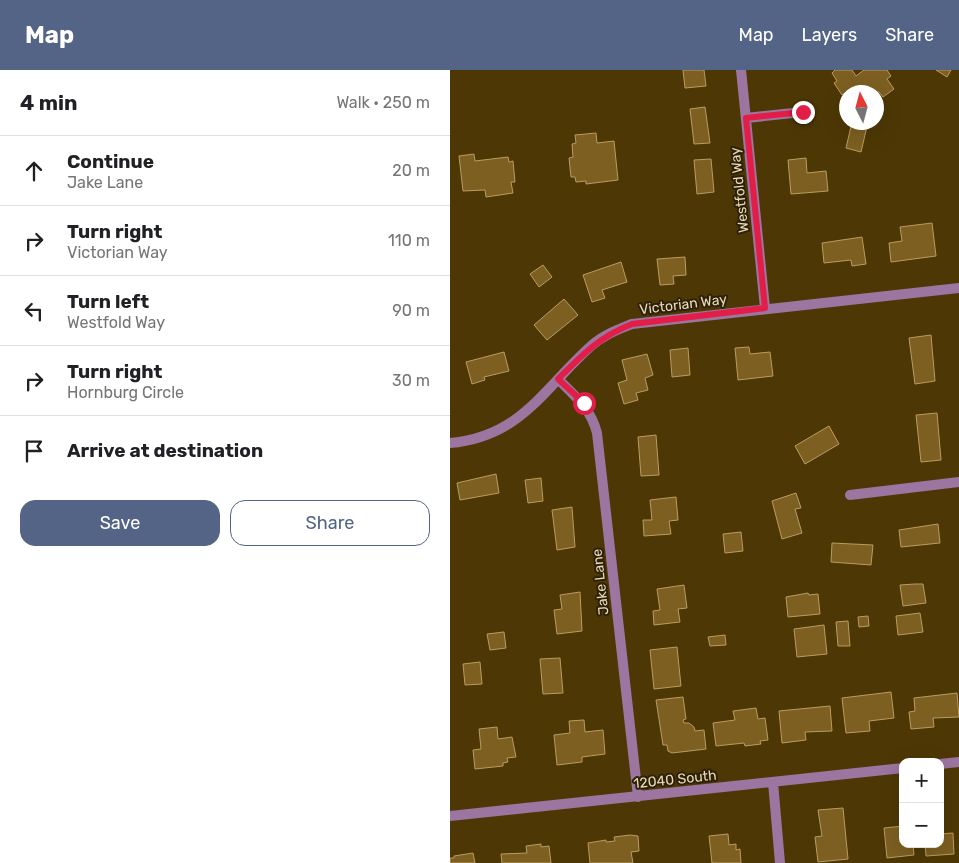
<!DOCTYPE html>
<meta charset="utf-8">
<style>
:root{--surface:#fff;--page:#f6f6f6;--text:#202124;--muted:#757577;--line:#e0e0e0;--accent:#546486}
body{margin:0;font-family:Rubik,sans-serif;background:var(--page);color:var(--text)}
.controls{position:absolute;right:15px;bottom:15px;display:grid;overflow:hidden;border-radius:10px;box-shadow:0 5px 20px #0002}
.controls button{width:45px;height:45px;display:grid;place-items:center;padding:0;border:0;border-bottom:1px solid var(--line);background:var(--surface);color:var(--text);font:25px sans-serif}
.compass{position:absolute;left:389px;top:15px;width:45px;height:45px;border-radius:50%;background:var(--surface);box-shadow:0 5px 20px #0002;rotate:354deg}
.stop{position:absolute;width:15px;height:15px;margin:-11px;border:4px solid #e11d48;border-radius:50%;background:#fff}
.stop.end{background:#e11d48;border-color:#fff;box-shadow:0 1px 5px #0008}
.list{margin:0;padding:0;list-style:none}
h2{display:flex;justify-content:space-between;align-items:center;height:65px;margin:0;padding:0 20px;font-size:21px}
h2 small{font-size:16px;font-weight:400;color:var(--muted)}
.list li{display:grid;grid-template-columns:32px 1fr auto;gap:15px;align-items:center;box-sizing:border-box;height:70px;padding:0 20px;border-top:1px solid var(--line)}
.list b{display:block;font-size:19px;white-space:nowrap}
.list p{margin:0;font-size:16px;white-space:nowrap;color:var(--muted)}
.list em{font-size:16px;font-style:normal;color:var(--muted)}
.actions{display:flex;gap:10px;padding:15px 20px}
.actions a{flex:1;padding:11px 0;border:1px solid var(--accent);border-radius:15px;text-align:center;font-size:18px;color:var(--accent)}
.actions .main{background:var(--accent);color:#fff}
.icon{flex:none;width:28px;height:28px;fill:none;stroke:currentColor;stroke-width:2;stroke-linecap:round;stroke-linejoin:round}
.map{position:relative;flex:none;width:509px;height:793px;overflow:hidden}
header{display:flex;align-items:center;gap:30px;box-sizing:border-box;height:70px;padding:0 25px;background:var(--accent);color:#fff}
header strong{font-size:24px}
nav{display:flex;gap:28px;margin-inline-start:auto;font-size:18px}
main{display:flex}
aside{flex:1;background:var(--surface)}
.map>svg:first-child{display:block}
</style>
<header>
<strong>Map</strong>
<nav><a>Map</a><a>Layers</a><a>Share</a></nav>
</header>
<main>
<aside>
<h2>4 min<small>Walk · 250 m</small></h2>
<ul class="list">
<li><svg class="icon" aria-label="ahead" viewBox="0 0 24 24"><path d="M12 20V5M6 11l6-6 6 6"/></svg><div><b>Continue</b><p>Jake Lane</p></div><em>20 m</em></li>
<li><svg class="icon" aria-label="right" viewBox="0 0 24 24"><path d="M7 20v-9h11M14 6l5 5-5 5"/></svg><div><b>Turn right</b><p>Victorian Way</p></div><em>110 m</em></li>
<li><svg class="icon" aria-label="left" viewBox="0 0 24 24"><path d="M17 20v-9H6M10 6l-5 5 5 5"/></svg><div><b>Turn left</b><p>Westfold Way</p></div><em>90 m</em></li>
<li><svg class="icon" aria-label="right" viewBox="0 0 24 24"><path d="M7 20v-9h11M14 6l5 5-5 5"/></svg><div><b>Turn right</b><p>Hornburg Circle</p></div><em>30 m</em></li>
<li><svg class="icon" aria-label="arrive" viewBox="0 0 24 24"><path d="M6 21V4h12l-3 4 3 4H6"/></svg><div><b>Arrive at destination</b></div></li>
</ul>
<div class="actions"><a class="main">Save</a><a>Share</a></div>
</aside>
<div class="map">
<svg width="509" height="793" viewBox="0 0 509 793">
<rect width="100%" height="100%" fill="#4d3805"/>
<!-- building -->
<path fill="#7c5f21" stroke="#ba9c5f" d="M233 0H254L256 16 235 18Z
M385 0H402L406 6 414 0H437L441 6 437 9 444 19 433 27 429 22H397V25L395 23 392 25 384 13 387 11 382 3Z
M486 0H501L497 7Z
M255 37 260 73 244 74 240 39Z
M402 52H418L411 82 396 78Z
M146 63 147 73 164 71 168 110 136 114V111L126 112 125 107H121L119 88 123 87 122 74 126 73 125 65Z
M24 84 25 91 58 87 59 92 63 91 65 112H61L63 123 36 127 35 120 13 121 9 86Z
M356 88 357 103 376 101 378 121 341 124 338 90Z
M261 89 264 122 247 124 244 90Z
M482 153 486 186 441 192 439 173 452 171 450 157Z
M412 167 416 194 402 196 401 190 374 193 372 173Z
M235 187 236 205 223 206 224 214 210 215 207 189Z
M171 192 177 212 152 220 155 228 142 232 133 205Z
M93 195 102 207 89 217 80 204Z
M114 229 128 245 97 270 84 255Z
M481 265 485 311 465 314 459 268Z
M299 277 300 284 320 282 323 306 288 310 285 278Z
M238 278 240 305 222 307 220 280Z
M54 282 59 301 34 307 35 310 22 314 16 292Z
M197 284 203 305 195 308 198 320 186 323 188 330 174 334 168 313 177 310 172 290Z
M487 343 491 390 471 392 466 345Z
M379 356 389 374 355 394 345 376Z
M206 365 209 405 191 406 188 367Z
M46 404 49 423 10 430 7 413Z
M91 408 93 431 78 433 75 410Z
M346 423 351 438 345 439 352 463 332 469 322 431Z
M226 427 228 450 219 451 221 464 194 466 193 450H202L200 430Z
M122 437 125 477 107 480 102 440Z
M488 454 490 473 451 477 449 460Z
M291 462 293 481 275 483 273 464Z
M382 473 423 475 421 495 381 492Z
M465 514H473L476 533 453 536 450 515Z
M234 515 237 538 228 539 230 552 204 555 203 541 210 540 207 519Z
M130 522 132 561 107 564 104 540 112 539 110 525Z
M358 523 359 525 368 524 370 544 338 547 336 527Z
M470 543 473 562 448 565 446 546Z
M418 546 419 556 409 557 408 547Z
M398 551 400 576H388L386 552Z
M374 555 377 584 347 587 344 559Z
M54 562 56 578 40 580 37 564Z
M275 565 276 575 260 576 258 567Z
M227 577 231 616 204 619 200 580Z
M110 588 113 623 93 624 90 589Z
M30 592 32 614 15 615 13 594Z
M441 622 444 648 419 651 420 661 396 663 392 628Z
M507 623 509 647 483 648 484 657 461 659 459 642 465 641 464 628Z
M233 627 236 649 233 650 234 653H239L244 657 245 661 254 660 256 679 222 683 218 681 217 675H213L206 630Z
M380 636 382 661 355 662 356 670 332 673 329 641Z
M306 638 308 649 315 648 318 670 310 671 311 674 295 676 294 673 266 676 263 653 285 650 283 641Z
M134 650 135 662 153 660 155 684 132 687V692L107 695 104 665 120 663 119 651Z
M47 657 48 669 62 667 66 687 57 688 58 692 53 693V696L25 699 23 680 31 679 29 659Z
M393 738 398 789 368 792 365 767 372 766 368 740Z
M453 756V774H463L464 785 437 788 434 758Z
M503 763 504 784 476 786 475 774H490V764Z
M278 764 279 775 286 774V780L290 779 291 793H262L259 766Z
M180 765 188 766 189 781 181 782 183 793H140L138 773 156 770V772L165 771 164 767Z
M91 774V777L99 776 101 793H52L51 784 77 783 76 776Z
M23 783 25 793H0V788H4V786Z"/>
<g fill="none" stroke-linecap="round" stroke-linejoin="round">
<!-- street -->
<path stroke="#9c75a0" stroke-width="10" d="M291 0 315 238
M296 48 353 42
M108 309C125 326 141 339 147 363L188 727
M0 373C71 367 94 318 141 276 153 265 167 260 182 254L509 218
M400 425 509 412
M490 694 509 692
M323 712 330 793
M0 746 453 698"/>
</g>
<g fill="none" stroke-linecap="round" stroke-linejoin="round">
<!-- route -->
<path stroke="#e11d48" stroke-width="6" d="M134 333 108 309C133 284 149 267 182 254L315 238 296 48 353 42"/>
</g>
<g text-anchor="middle" stroke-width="4" stroke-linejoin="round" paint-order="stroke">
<!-- street labels -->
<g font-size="14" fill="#eadabc" stroke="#2d2107">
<text transform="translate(289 120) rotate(-96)" y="5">Westfold Way</text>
<text transform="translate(233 234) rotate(-7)" y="5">Victorian Way</text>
<text transform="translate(150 512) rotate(-96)" y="5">Jake Lane</text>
<text transform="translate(225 709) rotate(-6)" y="5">12040 South</text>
</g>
</g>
</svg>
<div class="controls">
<button>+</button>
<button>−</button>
</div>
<svg class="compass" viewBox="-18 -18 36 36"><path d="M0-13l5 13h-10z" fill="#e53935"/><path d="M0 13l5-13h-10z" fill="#757577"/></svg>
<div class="stop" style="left:134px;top:333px"></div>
<div class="stop end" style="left:353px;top:42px"></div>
</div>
</main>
